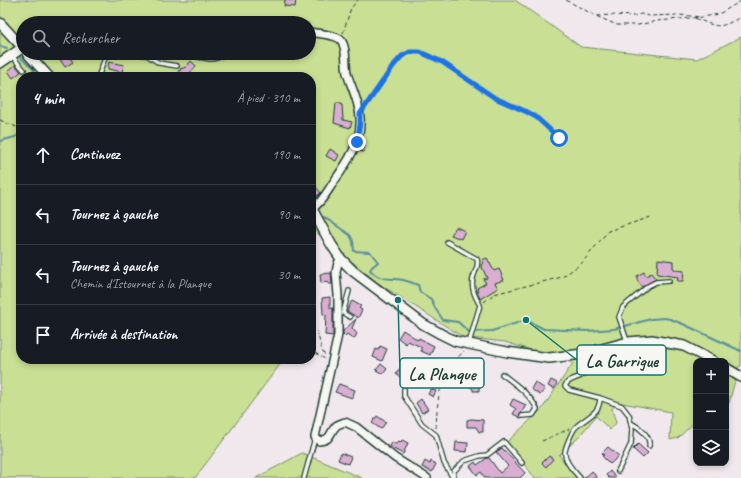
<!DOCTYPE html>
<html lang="fr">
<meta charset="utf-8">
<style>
:root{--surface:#171b24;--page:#242831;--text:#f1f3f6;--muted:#9ea1a6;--line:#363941}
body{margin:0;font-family:Caveat,sans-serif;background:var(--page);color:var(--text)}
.controls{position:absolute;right:12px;bottom:12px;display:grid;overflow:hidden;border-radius:8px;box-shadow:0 2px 6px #0003}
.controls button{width:36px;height:36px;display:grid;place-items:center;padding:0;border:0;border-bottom:1px solid var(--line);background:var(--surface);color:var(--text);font:20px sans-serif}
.stop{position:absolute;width:12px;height:12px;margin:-9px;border:3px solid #1a73e8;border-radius:50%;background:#fff}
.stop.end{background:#1a73e8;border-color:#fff;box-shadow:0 1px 4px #0008}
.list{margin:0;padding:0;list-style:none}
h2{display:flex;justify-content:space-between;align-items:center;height:52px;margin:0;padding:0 16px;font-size:17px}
h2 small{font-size:13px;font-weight:400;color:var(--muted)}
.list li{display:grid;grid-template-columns:26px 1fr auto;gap:12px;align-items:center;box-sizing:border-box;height:60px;padding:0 16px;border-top:1px solid var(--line)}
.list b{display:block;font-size:15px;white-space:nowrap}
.list p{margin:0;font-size:13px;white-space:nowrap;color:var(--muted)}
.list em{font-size:13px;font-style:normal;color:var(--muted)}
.icon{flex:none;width:22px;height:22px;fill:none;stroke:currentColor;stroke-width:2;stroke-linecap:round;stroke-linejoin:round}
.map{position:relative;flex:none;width:741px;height:478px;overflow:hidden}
.search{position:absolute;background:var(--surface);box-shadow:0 2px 6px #0003;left:16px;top:16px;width:300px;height:44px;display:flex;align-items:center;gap:10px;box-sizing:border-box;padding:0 14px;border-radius:22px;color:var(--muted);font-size:15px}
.panel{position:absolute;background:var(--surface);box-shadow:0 2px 6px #0003;left:16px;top:72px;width:300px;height:292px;border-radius:16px}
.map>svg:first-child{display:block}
</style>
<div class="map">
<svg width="741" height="478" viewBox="0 0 741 478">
<rect width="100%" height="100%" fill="#f0e8ec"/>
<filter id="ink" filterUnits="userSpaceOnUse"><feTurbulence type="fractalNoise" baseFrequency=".025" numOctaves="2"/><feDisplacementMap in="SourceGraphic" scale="8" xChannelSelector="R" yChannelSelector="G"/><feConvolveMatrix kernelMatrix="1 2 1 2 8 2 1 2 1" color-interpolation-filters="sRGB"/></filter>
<g filter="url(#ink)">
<!-- green -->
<path fill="#c9df94" stroke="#748e64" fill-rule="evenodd" d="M0 0H515L581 47 697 59 741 37V366H739L729 403 726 402V361H696V421L678 438 670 440 671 412 617 402 612 409 616 423 610 430 596 416 577 439 559 455 576 478H535L507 442 542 409 573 363 505 342 463 337 378 283 311 228V77H21V359H284L195 478H0ZM23 23H309V53H23Z
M302 453 362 478H256Z"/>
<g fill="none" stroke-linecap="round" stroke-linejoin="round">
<!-- stream -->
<path stroke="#588f9b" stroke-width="2" d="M0 46 7 48
M20 57 33 69 36 77
M0 141 15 137 20 134 21 135
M320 217H324L350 235 353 241 354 251 370 252 378 262 372 267 370 270C381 282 389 277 403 280 408 281 413 283 418 285L420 292 431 299 435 308 443 320 458 322 469 332 492 331 526 320 544 329 587 331 614 329 651 319 664 318 670 319 683 324 741 351"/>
</g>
<!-- building -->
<path fill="#daaed3" stroke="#1f3d34" d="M285 0H296L295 7 284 6Z
M61 53H66L73 62 65 67 57 55Z
M191 61 196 66 190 73 179 76 178 71 181 70 180 69 186 67Z
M109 62 124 65 122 72 108 69Z
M15 65 21 72 13 78 8 71Z
M336 103H341V105H342L343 120 352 122 350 128 334 123Z
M361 144 365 145 364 152 358 151Z
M330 149 339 155 336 161 326 156Z
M311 181 321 193 314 198 311 194Z
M456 227 465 231 461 239 451 235Z
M487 258 494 271 499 269 504 280 495 283 498 288 480 299 477 290 478 289 477 288 486 283 483 279 487 278 481 265 484 263 482 260Z
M658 259 673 261V268L675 269V270L684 271 683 281H677L678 277 657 274Z
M644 272 646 276 651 273 656 279 642 287 637 280V276Z
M331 273 332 284H328V282L321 283 320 274Z
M330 297V308H333V336L325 335 326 315 323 314 322 298Z
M352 301 361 306 359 308 362 310 358 318 347 311Z
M356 319 352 328 357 334 354 339 347 334 345 336 343 334V331Z
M403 330 418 340 419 338 434 346 430 355 421 351V347L408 341 406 344 398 338Z
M380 346 387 349 382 361 373 357 376 349 378 350Z
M381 364 387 369 383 374 376 370Z
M409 364 413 367 409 370 411 372 405 381 396 374 402 365 406 368Z
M479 379V391H473V389L469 386V382H475Z
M551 380 557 383 554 389 548 386Z
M535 382 545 389 540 395 531 389Z
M339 384 355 390 352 398 335 392Z
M431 389 436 391 433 397 428 394Z
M421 399 428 409 422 413 416 403Z
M513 399 526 405 519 417 513 414 516 409 510 405Z
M377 416 386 422 381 429 372 423Z
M471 419 483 420V432H479L476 427H467V420Z
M402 440 408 443 403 454 390 447 392 442 396 444 398 441 401 442Z
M456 442 468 443 467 452 455 451Z
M638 444 648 453 643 458 633 449Z
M608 447 619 456 610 464 602 456 604 455 602 453Z
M502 448 525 473 520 478H485L481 472 477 475 470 466 475 462 477 465 487 458H489L500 473 508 466 496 452Z
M341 453 351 457 348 464 338 460Z
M549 456 553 459 546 467 542 463Z
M425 461 430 464 431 461 436 464 432 472 422 467Z
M592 471 597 478H584L590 473Z
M610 471 616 478H609L606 475Z"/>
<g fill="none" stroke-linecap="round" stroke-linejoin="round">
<!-- service casing -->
<g stroke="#1f3d34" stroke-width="6">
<path id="service" d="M134 53 147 55 159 63 177 66
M12 56 24 70
M98 77 107 53
M447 242 477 259C479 266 476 268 474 275 470 286 474 295 480 305L469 343
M349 291 343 313 350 317
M627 341 619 317 623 307 648 286 656 282 669 281
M502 374C515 384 530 394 537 409L533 415 522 416
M404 389V396L422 424 436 435 444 463 453 478
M600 398 622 406 629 415 632 429 631 444 618 471
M631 423C639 427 651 436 649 446
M304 478 315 438
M453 478 454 471 464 461 479 456 487 455 504 442 522 463
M580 478C575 472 565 463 565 454 564 449 572 432 575 428 585 417 600 415 600 398L569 390 565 386C568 379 575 379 581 376 591 370 617 357 617 346"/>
</g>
<!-- minor casing -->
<g stroke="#1f3d34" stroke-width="10">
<path id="minor" d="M309 32C316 33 337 35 341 40 347 48 345 63 347 73 351 87 359 101 360 117 362 142 347 163 333 183 327 192 322 202 312 209
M191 53C203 56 212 60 223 53
M341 259 338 263 336 272 338 295V335L315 437 319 441C332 440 329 433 336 426 338 424 343 423 345 422L356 427 395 458 427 478"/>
</g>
<!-- tertiary casing -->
<g stroke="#1f3d34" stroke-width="12">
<path id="tertiary" d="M0 23 23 48
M27 53 49 77
M0 63 22 48
M311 207 331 244 341 259 353 271 423 324 441 334 455 341 507 352 549 358 583 354 628 342 652 340 684 346 713 361
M726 368 741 377"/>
</g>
<!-- path -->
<path stroke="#1f3d34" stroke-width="1" stroke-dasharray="4 3" stroke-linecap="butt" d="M27 0V1
M566 0 596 16 617 25H638L657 21 703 17 719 14 741 1
M597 16 611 15 634 16 641 14 649 16 679 15 701 17
M695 18C719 28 718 29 741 17
M343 33 351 8 358 0
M365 108C376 94 395 55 411 52 432 47 476 87 495 98 508 105 524 108 536 117 544 124 551 131 559 138
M0 120 21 129
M484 302 494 294 562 277 581 264 608 231 651 217
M317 331 322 351 326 357
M311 348 312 351 325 359
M436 428C437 406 438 384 451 365 454 360 460 356 464 351
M542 441 569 429"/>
<!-- service -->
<use href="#service" stroke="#f6f6f2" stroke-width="3.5"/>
<!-- minor -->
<use href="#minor" stroke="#f6f6f2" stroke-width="7"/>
<!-- tertiary -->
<use href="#tertiary" stroke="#f6f6f2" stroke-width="9"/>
</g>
</g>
<g fill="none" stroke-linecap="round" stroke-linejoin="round" filter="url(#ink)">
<!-- route -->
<path stroke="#1a73e8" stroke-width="5" d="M357 142 360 124V114L394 65 402 56 410 52H420L442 62 495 98 527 112 536 117 559 138"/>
</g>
<!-- callouts -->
<path fill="none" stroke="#0f766e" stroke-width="1.5" d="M526 320L577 360M398 300L400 373"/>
<g fill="#0f766e" stroke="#f6f6f2" stroke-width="1.5">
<circle cx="526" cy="320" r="4"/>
<circle cx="398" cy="300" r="4"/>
</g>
<g fill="#f6f6f2" stroke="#0f766e" stroke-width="1.5">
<rect x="577" y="345" width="89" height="30" rx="4"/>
<rect x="400" y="358" width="84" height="30" rx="4"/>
</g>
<g font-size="18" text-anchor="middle" font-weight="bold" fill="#1f3d34">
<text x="622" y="367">La Garrigue</text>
<text x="442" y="380">La Planque</text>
</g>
</svg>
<div class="controls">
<button>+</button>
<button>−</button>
<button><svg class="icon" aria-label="layers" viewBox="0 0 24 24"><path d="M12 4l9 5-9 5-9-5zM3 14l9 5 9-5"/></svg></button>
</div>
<div class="stop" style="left:559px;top:138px"></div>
<div class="stop end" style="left:357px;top:142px"></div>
<div class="search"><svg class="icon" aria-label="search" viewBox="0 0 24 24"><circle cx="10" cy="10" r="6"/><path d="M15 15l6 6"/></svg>Rechercher</div>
<section class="panel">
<h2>4 min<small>À pied · 310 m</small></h2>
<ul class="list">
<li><svg class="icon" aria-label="ahead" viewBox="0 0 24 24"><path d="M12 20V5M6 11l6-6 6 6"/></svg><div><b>Continuez</b></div><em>190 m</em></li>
<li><svg class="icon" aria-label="left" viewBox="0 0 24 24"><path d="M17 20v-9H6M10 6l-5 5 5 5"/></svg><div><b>Tournez à gauche</b></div><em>90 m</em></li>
<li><svg class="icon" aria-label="left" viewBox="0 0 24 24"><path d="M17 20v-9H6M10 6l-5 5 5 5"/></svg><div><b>Tournez à gauche</b><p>Chemin d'Istournet à la Planque</p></div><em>30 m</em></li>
<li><svg class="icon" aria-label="arrive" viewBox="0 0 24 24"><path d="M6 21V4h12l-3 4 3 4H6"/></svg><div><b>Arrivée à destination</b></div></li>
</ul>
</section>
</div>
